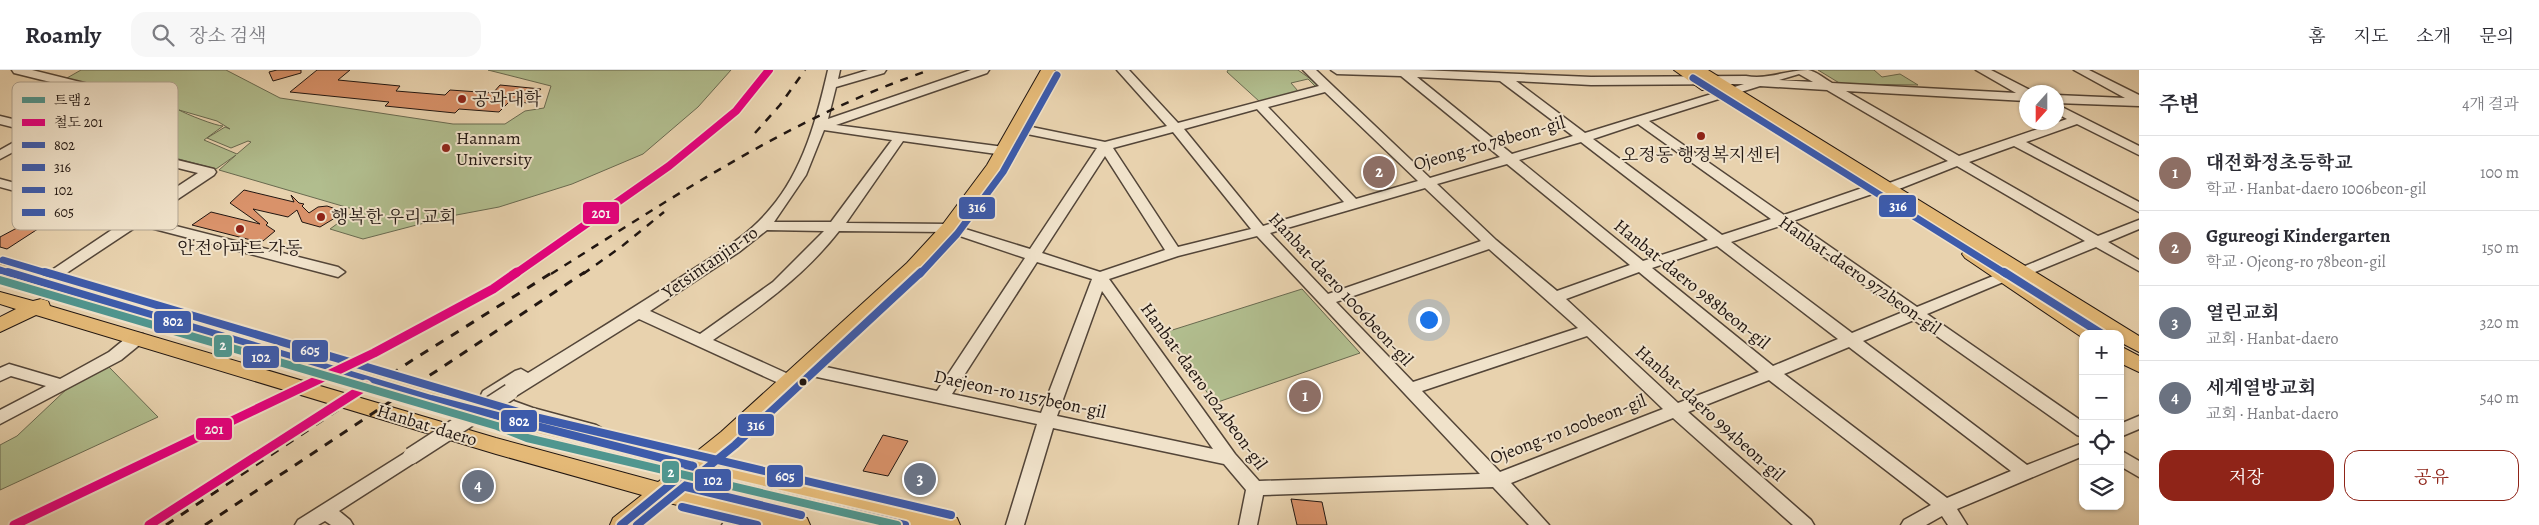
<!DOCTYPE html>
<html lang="ko">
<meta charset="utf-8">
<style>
:root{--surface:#fff;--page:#f7f7f7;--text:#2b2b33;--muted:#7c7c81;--line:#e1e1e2;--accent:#8f2418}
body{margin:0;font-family:Alegreya,"Noto Serif KR",serif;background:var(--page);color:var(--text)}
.controls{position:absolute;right:15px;bottom:15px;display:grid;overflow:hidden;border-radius:10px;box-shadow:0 1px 4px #0004}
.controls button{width:45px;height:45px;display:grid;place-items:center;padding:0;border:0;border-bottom:1px solid var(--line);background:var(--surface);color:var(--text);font:25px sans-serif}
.compass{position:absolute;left:2019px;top:15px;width:45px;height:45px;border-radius:50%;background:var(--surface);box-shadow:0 1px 4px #0004;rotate:201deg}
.you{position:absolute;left:1428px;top:249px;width:18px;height:18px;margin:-12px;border:4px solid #fff;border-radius:50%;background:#1a73e8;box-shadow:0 0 0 8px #1a73e833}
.badge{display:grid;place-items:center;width:32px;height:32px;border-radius:50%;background:var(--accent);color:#fff;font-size:16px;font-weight:700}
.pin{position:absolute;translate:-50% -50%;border:2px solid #fff;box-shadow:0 1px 5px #0006}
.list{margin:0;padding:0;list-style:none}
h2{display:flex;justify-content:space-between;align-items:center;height:65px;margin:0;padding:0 20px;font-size:21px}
h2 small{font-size:16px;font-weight:400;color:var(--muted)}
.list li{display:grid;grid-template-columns:32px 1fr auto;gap:15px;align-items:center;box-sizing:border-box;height:75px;padding:0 20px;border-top:1px solid var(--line)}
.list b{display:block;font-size:19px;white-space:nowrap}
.list p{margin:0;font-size:16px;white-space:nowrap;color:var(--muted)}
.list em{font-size:16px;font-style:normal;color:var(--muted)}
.actions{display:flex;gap:10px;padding:15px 20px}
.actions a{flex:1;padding:11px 0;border:1px solid var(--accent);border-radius:15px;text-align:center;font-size:18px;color:var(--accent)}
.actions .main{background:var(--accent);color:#fff}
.icon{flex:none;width:28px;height:28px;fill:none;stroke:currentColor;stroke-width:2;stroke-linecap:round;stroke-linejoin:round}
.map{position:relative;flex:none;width:2139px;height:455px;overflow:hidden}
header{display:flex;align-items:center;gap:30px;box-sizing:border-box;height:70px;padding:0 25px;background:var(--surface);border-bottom:1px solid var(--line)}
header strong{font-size:24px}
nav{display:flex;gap:28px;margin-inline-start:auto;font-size:18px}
.search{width:350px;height:45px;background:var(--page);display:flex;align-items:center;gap:12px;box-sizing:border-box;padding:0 18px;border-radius:15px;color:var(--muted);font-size:19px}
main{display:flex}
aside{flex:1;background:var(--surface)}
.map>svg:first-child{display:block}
</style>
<header>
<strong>Roamly</strong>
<div class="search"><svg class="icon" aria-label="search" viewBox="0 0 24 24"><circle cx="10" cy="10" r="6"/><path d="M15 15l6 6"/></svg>장소 검색</div>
<nav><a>홈</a><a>지도</a><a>소개</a><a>문의</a></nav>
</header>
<main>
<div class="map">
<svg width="2139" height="455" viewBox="0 0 2139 455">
<rect width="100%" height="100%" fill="#e8d2ae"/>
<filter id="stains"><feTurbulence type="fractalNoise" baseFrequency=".004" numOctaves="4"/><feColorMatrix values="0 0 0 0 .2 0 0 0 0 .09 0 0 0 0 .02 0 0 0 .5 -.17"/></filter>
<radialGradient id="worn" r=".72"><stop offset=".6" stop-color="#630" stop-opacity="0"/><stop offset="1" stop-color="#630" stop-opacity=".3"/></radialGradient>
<!-- green -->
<path fill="#b1bd8e" stroke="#696a50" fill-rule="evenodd" d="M81 0H226L280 28 453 54H505L525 41 544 38 551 16 488 0H731L698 37 643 84 572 114 499 137 451 146 363 169 330 159 356 140 219 100 236 85 216 99 108 70 106 60 131 44 148 46 169 37 67 8ZM179 40 217 51 230 59 225 57 207 68 231 78 248 71 251 72 237 84 204 70 223 56C216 56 186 44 179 40Z
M1228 0H1298L1319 15 1316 17 1308 9 1291 13 1298 21 1260 32 1227 2Z
M1818 0H1874L1882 7 1900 4 1918 15 1841 14Z
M1302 219 1360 283 1215 333 1163 263Z
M109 297 158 347 0 420V375L17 366 71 315Z"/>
<!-- building -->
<path fill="#d9926a" stroke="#211611" d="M277 0H301V3L273 11 269 2Z
M317 0H350L338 10 400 16 396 21 445 25 450 20 493 23 500 15 541 19 528 33 510 31 499 42 459 39 455 43 385 36 389 32 290 22Z
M244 120 294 132 291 125 299 133 304 134 302 136 309 143 318 137 327 136 345 142 320 157 302 152 297 140 288 147 253 139 268 153 266 155 275 161 263 171H255L192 155 211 142 260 154 230 133Z
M30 151 44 155 7 179 0 177V167Z
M883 365 908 371 888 406 863 401Z
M1291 429 1322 432 1327 455H1297Z"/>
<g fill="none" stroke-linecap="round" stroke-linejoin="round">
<!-- minor casing -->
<g stroke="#534538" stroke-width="3">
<path id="minor" d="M12 0H32L169 34 171 37 169 40 165 41 111 27 54 60 214 99 216 102 214 105 148 149 338 197 345 202 338 207 139 155 47 216H37L35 213 37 210 125 151 0 117V109L134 145 198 103 45 65 0 89V80L32 62 0 54V46L41 56 99 24 14 3Z
M828 0H840L838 9 868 0H886L884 3 836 17 828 49 971 0H989L987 3 836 55 1004 77 1010 81 1004 85 903 71 846 153 949 154 1030 179 1097 78 1017 62 1011 58 1017 54 1105 72 1167 56 1117 0H1129L1178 53 1319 16 1303 0H1316L1430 108 1500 87 1401 6 1337 4 1331 0H1419L1591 7 1746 6C1768 10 1786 0 1808 0 1816 1 1825 9 1832 13L2016 23 1976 0H1991L2030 20 2032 22H2026V31L1846 21 1959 86 2067 49 2056 43V34L2139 76V85L2077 54 2026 72 2139 132V142L2014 76 1969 92 2098 166 2139 150V159L2108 172 2139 190V201L2096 177 2028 205H2018L2016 202 2018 199 2085 171 1957 96 1894 121H1884L1882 118 1884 115 1948 91 1827 20 1760 16 1649 51 1784 145 1865 117H1875L1877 120 1875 123 1793 151 1917 237 1998 204H2008L2010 207 2008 210 1927 244 2083 352V367L2077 365 1914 250 1863 271 2027 395 2083 373V386L1957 439 1967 455H1948L1942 446 1926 455H1901L1904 450 1931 435 1769 310 1688 342 1811 450 1814 455H1793L1673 348 1511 413 1549 455H1529L1493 417 1263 425 1257 455H1239L1246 420 1224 394 1053 358 1024 455H1006L1037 354 803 304 797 302 795 298 797 294 803 292 937 321 1025 188 948 162 839 161C804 206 759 238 713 270L795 307 797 311 795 315H783L639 249 516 326 510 328 503 324 500 326 533 338 596 355 624 371 627 376 624 381C608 386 594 366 579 362 558 357 491 343 481 325L483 321 515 301 521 299 528 303C582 270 636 236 689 202 718 183 748 166 770 139 803 101 817 48 828 0ZM1799 4 1813 12 1779 10ZM1417 7 1500 11 1573 66 1512 84ZM1516 11 1591 15 1744 14 1585 63ZM1325 22 1418 111 1356 129 1268 37ZM1257 39 1344 132 1263 156 1184 59ZM1638 54 1771 149 1722 165 1593 69ZM824 60 892 70 831 152H774L806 105ZM1173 62 1251 159 1178 177 1113 78ZM1581 72 1708 170 1643 191 1519 90ZM1105 86 1165 180 1100 202 1042 183ZM1507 94 1630 195 1557 221 1496 170 1437 114ZM1425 118 1481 171 1328 224 1270 163ZM1780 156 1903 242 1852 263 1731 172ZM767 160 824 161 773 212 700 264 650 241 739 182ZM1257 166 1480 404 1259 411 1235 384 1109 209 1178 186ZM1717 176 1838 269 1773 296 1652 198ZM1489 179 1578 258 1413 312 1336 232ZM1037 192 1092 209 1041 343 952 324ZM1639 202 1759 302 1678 333 1566 229ZM1102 221 1213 379 1057 346ZM1587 266 1663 339 1500 402 1422 321ZM1849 277 2011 401 1947 428 1784 304Z
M2074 0H2089L2139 25V36L2056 33V25L2125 28Z
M137 263 143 264 145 268 143 272 121 290 0 354V340L46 316 11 306 0 311V298L9 294 60 309 109 282 131 264Z
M2139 346V359L2120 367V354Z
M411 379 417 381 420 386 417 391 339 441 350 450 353 455H331L325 451 318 455H295L298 450Z
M2120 380 2139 391V407L2120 396Z
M740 434 746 436 749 441 741 455H722L734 436Z"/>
</g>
<!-- major casing -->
<g stroke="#211611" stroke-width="2">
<path id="major" d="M1041 0H1055L1003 96 955 162 919 201 714 391 949 446 957 448 960 455H910L698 404 682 418 799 446 807 448 810 455H761L665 432 637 455H610L613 448 642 425 496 384 36 245 0 262V247L16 239 0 234V222L33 231 41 229 48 231 50 236 496 368 658 412 675 399 536 366 0 206V194L536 350 691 386 721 362 907 193 943 154 987 95Z
M1674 0H1708L2139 266V282L2120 272V264H2107L2050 228 2097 259 2100 264H2083V268L1965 188 1962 184 1965 180 1971 178 1714 17 1712 20H1702Z
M2120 276 2139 286V302L2120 293Z"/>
</g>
<!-- minor -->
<use href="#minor" fill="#f0e2ca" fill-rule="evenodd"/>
<!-- major -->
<use href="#major" fill="#e4b977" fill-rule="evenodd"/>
<!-- rail-far1 -->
<path stroke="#211611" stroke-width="2.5" stroke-dasharray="8 8" stroke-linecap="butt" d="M755 63 780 35 805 0
M551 204C672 128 793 46 930 0
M583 204 621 177 664 142"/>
<!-- rail -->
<path stroke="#211611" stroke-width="3" stroke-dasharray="9 9" stroke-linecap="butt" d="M166 455 411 291 553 202
M205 455 585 202"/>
<!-- minor-bridge casing -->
<g stroke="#534538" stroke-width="19" stroke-linecap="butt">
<path id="minor-bridge" d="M411 386 510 322"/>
</g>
<!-- minor-bridge -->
<use href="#minor-bridge" stroke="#f0e2ca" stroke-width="16"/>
<!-- bus-1-far1 casing -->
<g stroke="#f0e2ca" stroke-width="10">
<path id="bus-1-far1" d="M0 200 12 204"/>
</g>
<!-- bus-1 casing -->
<g stroke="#f0e2ca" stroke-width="12">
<path id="bus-1" d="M8 202 431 329 693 396
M621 455 693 396"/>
</g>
<!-- bus-2-far1 casing -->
<g stroke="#f0e2ca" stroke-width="10">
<path id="bus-2-far1" d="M1693 8 2006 204
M920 204 957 164 1003 102 1057 5"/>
</g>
<!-- bus-2 casing -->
<g stroke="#f0e2ca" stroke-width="12">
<path id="bus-2" d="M2004 202 2102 264
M637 455 735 375 921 202"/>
</g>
<!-- bus-3 casing -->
<g stroke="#f0e2ca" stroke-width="12">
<path id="bus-3" d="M0 210 533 368 905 455
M682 437 757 455"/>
</g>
<!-- bus-4-far1 casing -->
<g stroke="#f0e2ca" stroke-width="10">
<path id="bus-4-far1" d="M3 190 50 204"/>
</g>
<!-- bus-4 casing -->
<g stroke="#f0e2ca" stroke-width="12">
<path id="bus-4" d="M45 202 539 348 951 445
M686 417 801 445"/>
</g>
<!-- bus-1-far1 -->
<use href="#bus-1-far1" stroke="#3d5bab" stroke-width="7"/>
<!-- bus-1 -->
<use href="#bus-1" stroke="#3d5bab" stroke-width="8"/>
<!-- bus-2-far1 -->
<use href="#bus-2-far1" stroke="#3d5bab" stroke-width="7"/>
<!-- bus-2 -->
<use href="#bus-2" stroke="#3d5bab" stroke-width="8"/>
<!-- bus-3 -->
<use href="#bus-3" stroke="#3d5bab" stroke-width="8"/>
<!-- bus-4-far1 -->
<use href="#bus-4-far1" stroke="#3d5bab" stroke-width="7"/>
<!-- bus-4 -->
<use href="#bus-4" stroke="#3d5bab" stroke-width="8"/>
<!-- rail-1-far1 casing -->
<g stroke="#f0e2ca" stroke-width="11">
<path id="rail-1-far1" d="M515 204 669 96 736 41 769 0"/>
</g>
<!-- rail-1 casing -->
<g stroke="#f0e2ca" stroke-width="13">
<path id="rail-1" d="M14 455 374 283 493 219 517 202
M149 455 366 316"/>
</g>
<!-- rail-1-far1 -->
<use href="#rail-1-far1" stroke="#e5007d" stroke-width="8"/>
<!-- rail-1 -->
<use href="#rail-1" stroke="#e5007d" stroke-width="9"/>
<!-- tram-1 casing -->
<g stroke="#f0e2ca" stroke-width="12">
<path id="tram-1" d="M0 210 497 356 527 368 897 455"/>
</g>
<!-- tram-1 -->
<use href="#tram-1" stroke="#50968f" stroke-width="8"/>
</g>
<!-- markers -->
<g fill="#8f2418" stroke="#f0e2ca" stroke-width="2">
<circle cx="462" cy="29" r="5"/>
<circle cx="1701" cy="66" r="5"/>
<circle cx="446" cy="78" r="5"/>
<circle cx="321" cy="147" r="5"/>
<circle cx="240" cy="159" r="5"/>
</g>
<circle fill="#211611" stroke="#f0e2ca" stroke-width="2" cx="803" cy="312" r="4.5"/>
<g text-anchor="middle" stroke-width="4" stroke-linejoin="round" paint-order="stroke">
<!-- poi labels -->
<g font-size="18" fill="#211611" stroke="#f0e2ca" text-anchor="start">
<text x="472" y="35">공과대학</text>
<text x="456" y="74">Hannam<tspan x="456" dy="21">University</tspan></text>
<text x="1701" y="91" text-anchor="middle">오정동 행정복지센터</text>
<text x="331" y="153">행복한 우리교회</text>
<text x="240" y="184" text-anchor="middle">안전아파트 가동</text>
</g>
<!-- street labels -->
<g font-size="18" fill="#211611" stroke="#f0e2ca">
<text transform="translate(1489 73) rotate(-16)" y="6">Ojeong-ro 78beon-gil</text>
<text transform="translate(710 192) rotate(-35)" y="6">Yetsintanjin-ro</text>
<text transform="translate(1860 205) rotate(35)" y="6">Hanbat-daero 972beon-gil</text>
<text transform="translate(1692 214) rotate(39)" y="6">Hanbat-daero 988beon-gil</text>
<text transform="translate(1341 219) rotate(47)" y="6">Hanbat-daero 1006beon-gil</text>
<text transform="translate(1204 316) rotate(54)" y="6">Hanbat-daero 1024beon-gil</text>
<text transform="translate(1020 324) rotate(12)" y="6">Daejeon-ro 1157beon-gil</text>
<text transform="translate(1710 343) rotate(42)" y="6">Hanbat-daero 994beon-gil</text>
<text transform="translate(427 355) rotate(17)" y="6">Hanbat-daero</text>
<text transform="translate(1568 359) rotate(-21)" y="6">Ojeong-ro 100beon-gil</text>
</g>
</g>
<!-- legend -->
<rect x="12" y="12" width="166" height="148" rx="8" fill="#f0e2ca" stroke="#b2a592" stroke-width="1"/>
<rect x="22" y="27" width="23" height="6" fill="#50968f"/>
<rect x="22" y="49" width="23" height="7" fill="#e5007d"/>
<rect x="22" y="72" width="23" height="6" fill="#3d5bab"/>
<rect x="22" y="94" width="23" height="7" fill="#3d5bab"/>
<rect x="22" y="117" width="23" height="6" fill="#3d5bab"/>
<rect x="22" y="139" width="23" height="7" fill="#3d5bab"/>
<g font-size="14" fill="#211611">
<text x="54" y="35">트램 2</text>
<text x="54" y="57">철도 201</text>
<text x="54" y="80">802</text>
<text x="54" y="102">316</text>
<text x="54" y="125">102</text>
<text x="54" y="147">605</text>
</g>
<g stroke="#f0e2ca" stroke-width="2">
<rect x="1878" y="124" width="39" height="24" rx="5" fill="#3d5bab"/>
<rect x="958" y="126" width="38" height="24" rx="5" fill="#3d5bab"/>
<rect x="582" y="131" width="38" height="24" rx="5" fill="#e5007d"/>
<rect x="153" y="240" width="39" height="24" rx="5" fill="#3d5bab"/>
<rect x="213" y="264" width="20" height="24" rx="5" fill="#50968f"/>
<rect x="291" y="269" width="38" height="24" rx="5" fill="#3d5bab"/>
<rect x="242" y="275" width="38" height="24" rx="5" fill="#3d5bab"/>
<rect x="500" y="339" width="38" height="24" rx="5" fill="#3d5bab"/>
<rect x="737" y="343" width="38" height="24" rx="5" fill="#3d5bab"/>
<rect x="195" y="347" width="38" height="24" rx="5" fill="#e5007d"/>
<rect x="661" y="390" width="19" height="24" rx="5" fill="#50968f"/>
<rect x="766" y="394" width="38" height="24" rx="5" fill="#3d5bab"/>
<rect x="694" y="398" width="38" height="24" rx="5" fill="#3d5bab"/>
</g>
<g font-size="14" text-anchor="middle" font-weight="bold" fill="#fff">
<text x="1898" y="141">316</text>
<text x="977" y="142">316</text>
<text x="601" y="148">201</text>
<text x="173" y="256">802</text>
<text x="223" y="280">2</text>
<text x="310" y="285">605</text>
<text x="261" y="292">102</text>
<text x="519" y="356">802</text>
<text x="756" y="360">316</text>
<text x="214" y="364">201</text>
<text x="671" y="407">2</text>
<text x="785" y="411">605</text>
<text x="713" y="415">102</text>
</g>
<rect width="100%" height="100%" filter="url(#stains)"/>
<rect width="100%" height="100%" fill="url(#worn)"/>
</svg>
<div class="controls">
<button>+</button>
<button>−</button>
<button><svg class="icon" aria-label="locate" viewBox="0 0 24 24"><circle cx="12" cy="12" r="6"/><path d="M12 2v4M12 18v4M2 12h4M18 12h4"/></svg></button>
<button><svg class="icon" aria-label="layers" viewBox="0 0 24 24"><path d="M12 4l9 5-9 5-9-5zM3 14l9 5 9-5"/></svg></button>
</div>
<svg class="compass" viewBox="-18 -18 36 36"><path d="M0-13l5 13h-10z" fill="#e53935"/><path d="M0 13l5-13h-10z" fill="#7c7c81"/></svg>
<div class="you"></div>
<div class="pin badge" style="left:1305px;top:326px;background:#8d6e63">1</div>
<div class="pin badge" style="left:1379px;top:102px;background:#8d6e63">2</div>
<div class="pin badge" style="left:920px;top:409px;background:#6b7280">3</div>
<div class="pin badge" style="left:478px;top:416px;background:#6b7280">4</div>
</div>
<aside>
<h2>주변<small>4개 결과</small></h2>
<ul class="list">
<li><span class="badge" style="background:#8d6e63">1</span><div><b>대전화정초등학교</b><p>학교 · Hanbat-daero 1006beon-gil</p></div><em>100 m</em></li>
<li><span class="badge" style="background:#8d6e63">2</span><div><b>Ggureogi Kindergarten</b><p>학교 · Ojeong-ro 78beon-gil</p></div><em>150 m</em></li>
<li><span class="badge" style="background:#6b7280">3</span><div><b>열린교회</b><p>교회 · Hanbat-daero</p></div><em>320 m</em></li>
<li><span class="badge" style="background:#6b7280">4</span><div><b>세계열방교회</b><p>교회 · Hanbat-daero</p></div><em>540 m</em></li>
</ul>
<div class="actions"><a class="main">저장</a><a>공유</a></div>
</aside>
</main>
